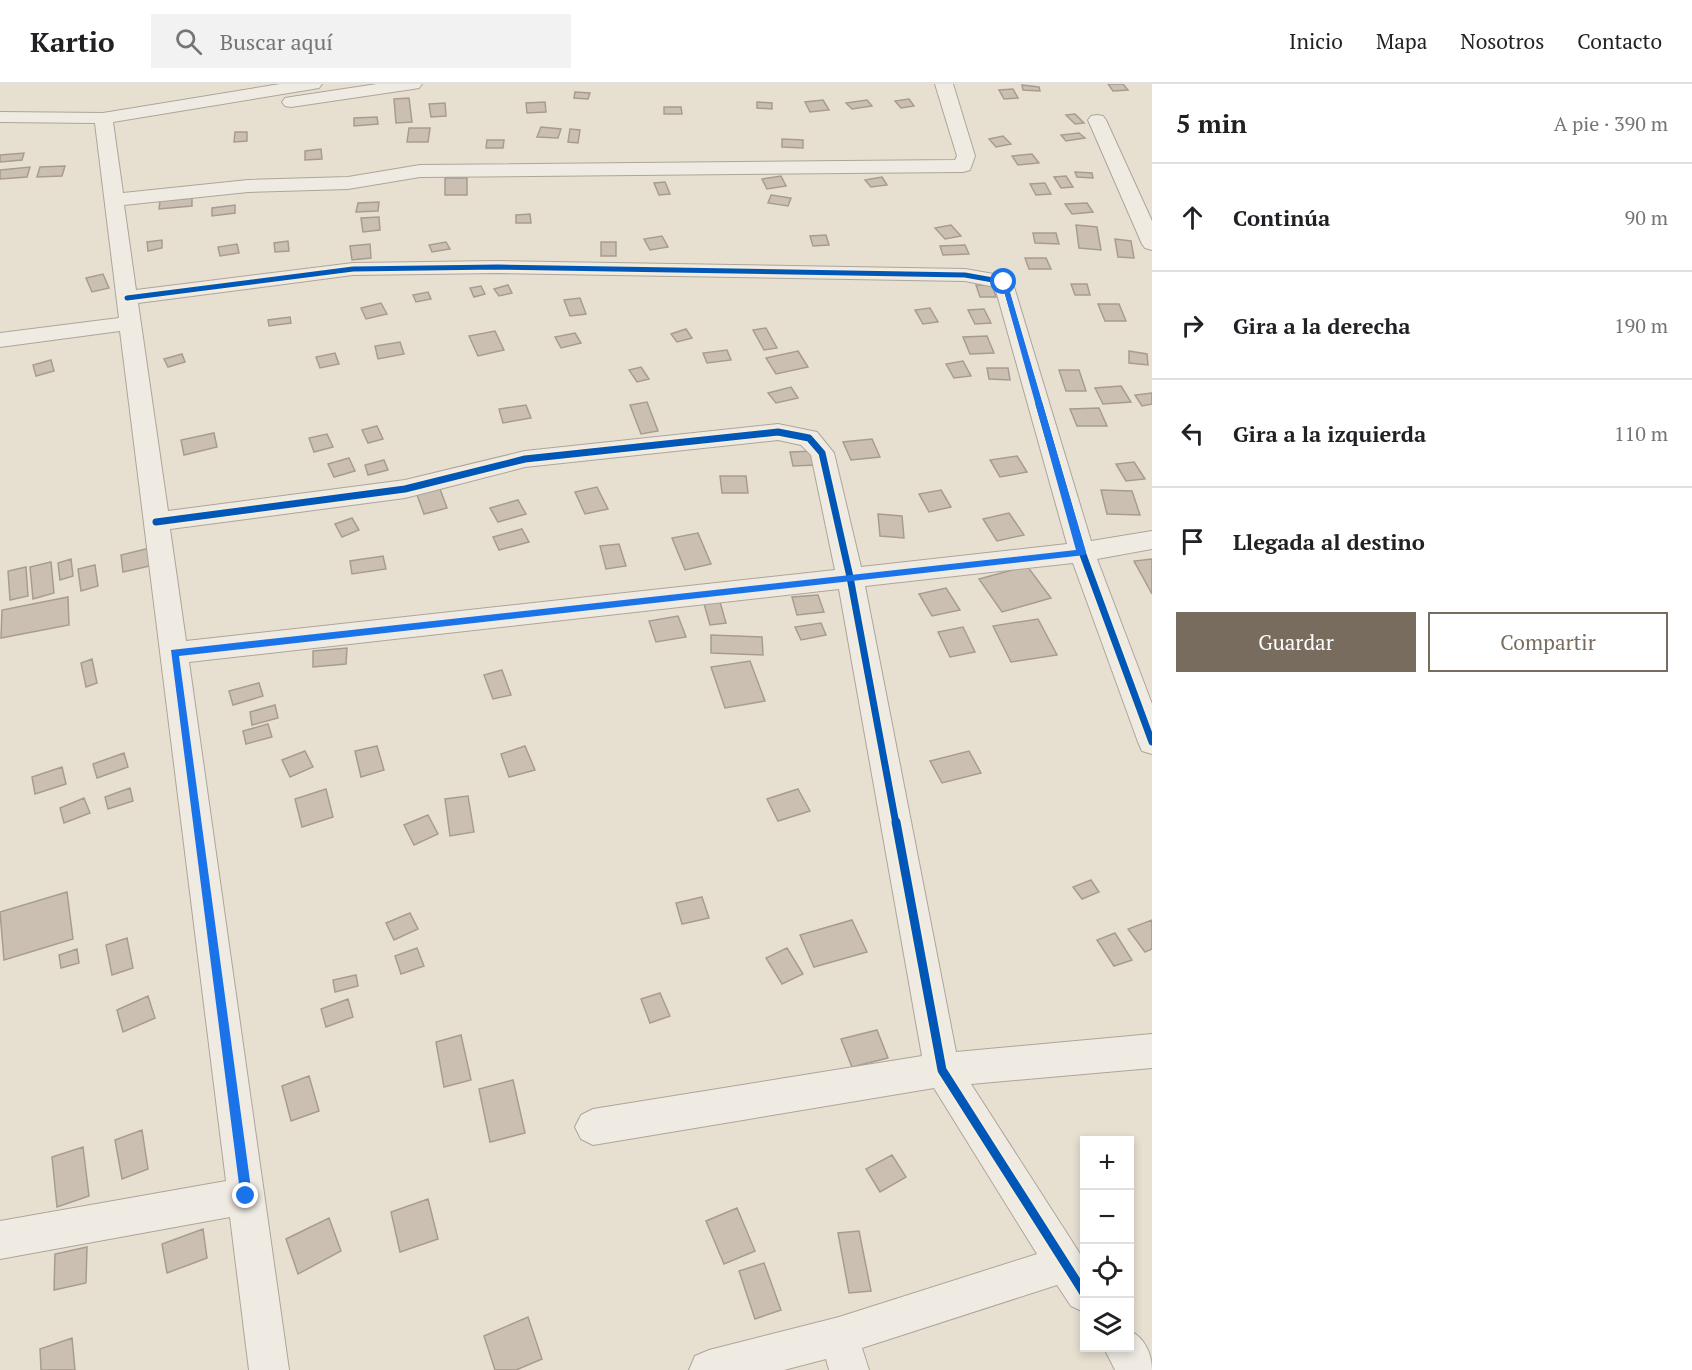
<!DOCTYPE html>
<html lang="es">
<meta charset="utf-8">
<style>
:root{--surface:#fff;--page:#f2f2f2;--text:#202124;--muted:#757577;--line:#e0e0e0;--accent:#786c5e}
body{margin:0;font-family:"PT Serif",serif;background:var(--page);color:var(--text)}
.controls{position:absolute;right:18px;bottom:18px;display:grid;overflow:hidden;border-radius:0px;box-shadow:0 3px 9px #0003}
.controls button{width:54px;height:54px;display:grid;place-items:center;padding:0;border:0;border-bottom:2px solid var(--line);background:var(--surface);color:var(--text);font:30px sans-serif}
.stop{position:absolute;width:18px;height:18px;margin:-14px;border:4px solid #1a73e8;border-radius:50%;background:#fff}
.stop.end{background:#1a73e8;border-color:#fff;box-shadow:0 2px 6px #0008}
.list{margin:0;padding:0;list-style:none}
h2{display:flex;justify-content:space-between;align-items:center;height:78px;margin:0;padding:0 24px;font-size:26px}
h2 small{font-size:20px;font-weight:400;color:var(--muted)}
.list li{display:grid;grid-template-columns:39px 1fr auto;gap:18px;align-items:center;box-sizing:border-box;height:108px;padding:0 24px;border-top:2px solid var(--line)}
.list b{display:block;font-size:22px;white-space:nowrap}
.list em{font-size:20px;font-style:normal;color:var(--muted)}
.actions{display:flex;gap:12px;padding:18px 24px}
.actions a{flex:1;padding:14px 0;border:2px solid var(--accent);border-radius:0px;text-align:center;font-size:21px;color:var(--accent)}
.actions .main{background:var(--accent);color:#fff}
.icon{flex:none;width:33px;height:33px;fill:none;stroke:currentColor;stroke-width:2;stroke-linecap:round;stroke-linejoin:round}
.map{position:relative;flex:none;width:1152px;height:1286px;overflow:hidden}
header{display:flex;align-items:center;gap:36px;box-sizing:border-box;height:84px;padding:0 30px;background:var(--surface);border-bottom:2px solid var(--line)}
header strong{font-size:28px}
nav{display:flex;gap:33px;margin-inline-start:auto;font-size:21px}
.search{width:420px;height:54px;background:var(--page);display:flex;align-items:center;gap:15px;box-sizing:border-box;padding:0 21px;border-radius:0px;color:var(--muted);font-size:22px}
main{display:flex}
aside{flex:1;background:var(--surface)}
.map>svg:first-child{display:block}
</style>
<header>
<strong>Kartio</strong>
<div class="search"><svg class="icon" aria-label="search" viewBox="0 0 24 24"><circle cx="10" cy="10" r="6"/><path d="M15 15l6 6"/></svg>Buscar aquí</div>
<nav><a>Inicio</a><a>Mapa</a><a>Nosotros</a><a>Contacto</a></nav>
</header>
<main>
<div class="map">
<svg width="1152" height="1286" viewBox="0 0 1152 1286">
<rect width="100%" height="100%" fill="#e7e0d1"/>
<!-- building -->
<path fill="#cbbfb2" stroke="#a89c90" stroke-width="1.5" d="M1108 0H1123L1128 6 1113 7Z
M1022 1 1039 3 1040 7 1023 6Z
M1013 5 1018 14 1004 15 999 6Z
M575 8 590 9 588 15 574 14Z
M409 14 412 38 396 39 394 15Z
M909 15 914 22 901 24 895 17Z
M823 16 829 26 810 28 805 18Z
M867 16 872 22 852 25 846 19Z
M545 18 546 28 527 29 526 19Z
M757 18 772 19V25L757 24Z
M445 19 446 32 431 33 429 20Z
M664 23H681L682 30H664Z
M1075 30 1084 39 1075 40 1066 31Z
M377 33 378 40 354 42V34Z
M541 43 561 45 558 54 537 53Z
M409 44H430L428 58H407Z
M570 45 580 46 578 59 568 58Z
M235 48H247V57L234 58Z
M1079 49 1085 54 1066 57 1061 51Z
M1003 52 1011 60 996 63 989 55Z
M782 55 803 56V64L782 63Z
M487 56H504L503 64H486Z
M321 65 322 75 305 76V67Z
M24 69 22 76 0 78V71Z
M1032 70 1039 79 1018 81 1012 72Z
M65 82 62 92 37 93 40 83Z
M30 83 27 93 0 95V86Z
M1075 88 1092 89 1093 94 1077 93Z
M781 92 786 102 767 105 762 95Z
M1066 92 1073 103 1061 104 1054 93Z
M882 93 887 101 871 103 865 96Z
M445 94H467V111H445Z
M665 98 670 110 659 111 654 99Z
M1045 99 1051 110 1036 111 1030 100Z
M771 111 791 114 788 122 768 119Z
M192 114V122L159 125 160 117Z
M379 118 378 127 356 128 358 119Z
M1087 119 1093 128 1072 130 1065 120Z
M235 121V129L212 132V124Z
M530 130 531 139H516V131Z
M379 133 380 146 363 148 361 134Z
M951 141 961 152 945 155 935 144Z
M1076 141 1097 143 1101 166 1079 164Z
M1033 149H1056L1059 160 1035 159Z
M826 151 829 161 813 162 810 152Z
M662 152 668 163 650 166 644 155Z
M1115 155 1131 157 1134 174 1118 173Z
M162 156V164L148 167 147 158Z
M288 157 289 167 275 168 274 159Z
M446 158 450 165 432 168 429 161Z
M601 158H616V172H601Z
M237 160 239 169 220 172 218 163Z
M370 160 371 174 352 176 350 162Z
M965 161 969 170 943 171 940 162Z
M1025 174H1046L1051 185H1029Z
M103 190 109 204 92 208 86 194Z
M1071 200H1087L1090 211H1075Z
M508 201 512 209 499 212 494 205Z
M976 201H992L996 213H980Z
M481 202 485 210 474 213 470 204Z
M428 208 431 215 416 218 413 211Z
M580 214 586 230 570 232 564 216Z
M381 219 387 230 366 235 361 224Z
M1098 220H1119L1126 237H1105Z
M930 224 938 238 923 240 915 226Z
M984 225 991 239 975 240 968 226Z
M290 233 291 239 269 242 268 236Z
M766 244 777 264 764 266 753 246Z
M686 245 692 254 677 258 671 250Z
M495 247 504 266 478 272 469 252Z
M575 249 581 259 561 264 555 253Z
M987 252 994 269 970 270 963 253Z
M400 258 404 270 378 275 375 262Z
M727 266 731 276 707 279 703 269Z
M798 267 808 283 776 290 766 274Z
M1129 267 1147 270 1148 281 1129 279Z
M335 269 339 280 320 284 316 273Z
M182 270 185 278 168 283 164 275Z
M51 276 54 287 36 292 33 281Z
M963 277 971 292 954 294 946 280Z
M641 283 649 295 637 298 629 286Z
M987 284H1008L1010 296 989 295Z
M1059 286H1079L1086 307H1066Z
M1121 302 1131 318 1103 320 1095 304Z
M791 303 798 314 776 319 768 309Z
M1152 309V320L1142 322 1135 311Z
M647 318 658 347 641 350 630 321Z
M526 321 531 334 503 339 499 325Z
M1099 324 1107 342H1077L1070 325Z
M377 342 383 355 368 359 362 346Z
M214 349 217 363 184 371 181 356Z
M327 350 333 363 314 368 309 354Z
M872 355 880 373 851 376 843 358Z
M814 367 817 381 793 382 790 368Z
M1017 372 1027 388 1000 393 990 376Z
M349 374 355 387 334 393 328 380Z
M384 376 388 386 368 391 365 381Z
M1134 378 1145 395 1126 397 1116 380Z
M720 392H746L748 409H722Z
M597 403 608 425 585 430 575 408Z
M440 405 447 424 424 430 417 411Z
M941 406 951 423 929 428 919 410Z
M1101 406 1132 407 1140 431 1107 430Z
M518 416 526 430 498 438 490 424Z
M1009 429 1024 451 997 457 983 435Z
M878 430 902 432 904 454 880 452Z
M352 434 359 446 342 453 335 440Z
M522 445 529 458 499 466 493 453Z
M698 449 711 480 685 486 672 454Z
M619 460 626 482 606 485 600 462Z
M150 464 154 481 123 488 121 471Z
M383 472 386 485 352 490 350 477Z
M71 475 73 492 60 496 58 479Z
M1152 475V510L1134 477Z
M51 478 54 509 33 515 30 483Z
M95 481 98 502 81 507 78 485Z
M1027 482 1051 514 1002 528 979 495Z
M26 483 28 512 10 516 8 487Z
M946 504 960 526 932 532 919 510Z
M818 511 824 528 797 531 792 513Z
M68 513 69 541 1 554 2 526Z
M720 518 726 539 710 541 704 520Z
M678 532 686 553 656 558 649 537Z
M1038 535 1057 571 1011 578 993 542Z
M821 539 826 551 801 556 795 543Z
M963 543 975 568 950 573 938 548Z
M711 551 762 553 763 571 711 569Z
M347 564 346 580 313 583V567Z
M92 575 97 599 86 603 81 579Z
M750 577 765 617 725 624 711 583Z
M502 586 511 611 493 615 484 591Z
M259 599 263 612 233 621 229 607Z
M275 621 278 634 252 641 250 628Z
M268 640 272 653 246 660 243 647Z
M377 662 384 686 361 693 355 667Z
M525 662 535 686 509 693 501 670Z
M305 667 313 683 290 693 282 676Z
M969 667 981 689 942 699 930 677Z
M124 669 128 683 97 694 93 680Z
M62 683 66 700 35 710 32 693Z
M130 704 133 717 108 725 105 713Z
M326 705 333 733 302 743 295 715Z
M798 705 810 727 778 737 767 715Z
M468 712 474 748 450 752 445 715Z
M84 714 90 729 64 739 60 724Z
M428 731 438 750 414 761 404 741Z
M1091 796 1099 808 1082 815 1073 803Z
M67 808 73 855 4 876 0 828Z
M702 813 709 834 682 840 676 819Z
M410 829 418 845 394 856 386 839Z
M852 836 867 868 814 883 800 851Z
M1152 836V865L1145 868 1128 845Z
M1115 849 1132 876 1114 882 1097 856Z
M127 854 133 884 112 891 106 861Z
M417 864 424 882 401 890 395 872Z
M787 864 803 890 782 900 766 874Z
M77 865 79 879 61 884 59 871Z
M356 891 358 902 335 908 333 896Z
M660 909 670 932 650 939 641 915Z
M148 912 155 934 123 948 117 926Z
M348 915 353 933 326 943 321 925Z
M877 946 888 974 852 983 841 955Z
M461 951 471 996 444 1003 436 958Z
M309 992 319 1027 291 1037 282 1002Z
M513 996 525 1049 490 1058 479 1005Z
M142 1046 148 1085 122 1095 115 1056Z
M83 1063 89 1112 57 1123 52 1073Z
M892 1071 906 1093 880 1108 866 1085Z
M428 1115 438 1155 400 1168 391 1128Z
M737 1124 755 1167 724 1180 706 1137Z
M329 1134 341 1167 298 1190 286 1155Z
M203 1145 207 1174 167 1189 162 1160Z
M859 1147 871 1207 849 1209 838 1149Z
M87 1163 86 1199 54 1206 55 1170Z
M764 1179 781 1226 755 1235 739 1187Z
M528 1233 542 1275 516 1286H495L484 1252Z
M72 1254 75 1286H41L40 1265Z"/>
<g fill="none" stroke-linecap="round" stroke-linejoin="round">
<!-- street casing -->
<g stroke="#ada599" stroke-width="2">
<path id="street" d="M280 0H322L319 4 313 5 113 38 123 109 248 96 348 93 420 81 955 76 957 72 935 0H953L975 72 970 86 963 88 420 93 348 105 248 108 124 121 136 206 353 179 498 177 965 185 1011 193 1091 457 1152 447V465L1097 475 1152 620V670L1142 667 1138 658 1073 479 865 502 956 968 1152 950V984L971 1000 1084 1176V1228L1071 1222 1057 1201 862 1264 869 1286H829L826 1275 784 1286H689L695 1272 709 1266 839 1233 1037 1170 934 1004 593 1061 581 1055 575 1043 581 1031 593 1025 922 972 839 505 189 578 289 1286H249L230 1133 0 1175V1137L226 1097 120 247 0 263V249L119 234 95 39 0 38V28L103 29ZM498 189 965 197 995 203 1067 460 861 483 834 369 817 348 778 340 525 367 405 396 168 427 138 219 353 191ZM778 356 801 361 811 371 835 486 186 557 170 445 405 414 525 383Z
M377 0H422L419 4 413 5 291 23 285 22 282 18 285 14 291 13Z
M1097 31 1103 32 1106 36 1152 137V166L1145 164 1142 160 1088 36 1091 32Z
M1130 1247C1145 1254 1152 1270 1152 1286H1115L1104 1264H1130Z"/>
</g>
<!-- street -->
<use href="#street" fill="#efebe3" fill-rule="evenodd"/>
<!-- cycleway-far2 casing -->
<g stroke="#f7eed8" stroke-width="8">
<path id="cycleway-far2" d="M127 214 353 185 498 183 965 191 1004 198 1040 321"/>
</g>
<!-- cycleway-far1 casing -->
<g stroke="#f7eed8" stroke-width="10">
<path id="cycleway-far1" d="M1039 320 1082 468 1152 658
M156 438 405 405 525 375 778 348 809 354 822 369 850 493 896 740"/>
</g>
<!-- cycleway casing -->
<g stroke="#f7eed8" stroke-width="13">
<path id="cycleway" d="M896 738 942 986 1084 1209"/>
</g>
<!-- cycleway-far2 -->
<use href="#cycleway-far2" stroke="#0057b8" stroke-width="5"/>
<!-- cycleway-far1 -->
<use href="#cycleway-far1" stroke="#0057b8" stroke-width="7"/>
<!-- cycleway -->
<use href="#cycleway" stroke="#0057b8" stroke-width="9"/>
</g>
<!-- route -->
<path fill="#1a73e8" d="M1001 196 1007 198 1086 468 1085 471 179 572 252 1112 250 1116 246 1118 241 1116 171 566 1076 466Z"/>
</svg>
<div class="controls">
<button>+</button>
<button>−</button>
<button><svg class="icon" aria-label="locate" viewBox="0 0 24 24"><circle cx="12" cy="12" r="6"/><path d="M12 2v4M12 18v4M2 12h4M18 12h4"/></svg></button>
<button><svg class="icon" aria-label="layers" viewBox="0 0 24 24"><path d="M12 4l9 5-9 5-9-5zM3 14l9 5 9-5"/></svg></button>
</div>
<div class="stop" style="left:1004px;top:198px"></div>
<div class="stop end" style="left:246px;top:1112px"></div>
</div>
<aside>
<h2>5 min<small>A pie · 390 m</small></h2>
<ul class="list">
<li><svg class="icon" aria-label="ahead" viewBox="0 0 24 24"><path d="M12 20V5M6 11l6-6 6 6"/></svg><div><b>Continúa</b></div><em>90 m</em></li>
<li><svg class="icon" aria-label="right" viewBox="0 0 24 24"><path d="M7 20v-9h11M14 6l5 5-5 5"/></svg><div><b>Gira a la derecha</b></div><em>190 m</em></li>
<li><svg class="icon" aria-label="left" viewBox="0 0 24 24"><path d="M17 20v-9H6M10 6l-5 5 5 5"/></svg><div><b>Gira a la izquierda</b></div><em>110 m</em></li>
<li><svg class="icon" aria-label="arrive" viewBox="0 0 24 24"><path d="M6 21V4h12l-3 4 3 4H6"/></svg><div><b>Llegada al destino</b></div></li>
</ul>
<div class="actions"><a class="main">Guardar</a><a>Compartir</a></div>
</aside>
</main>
